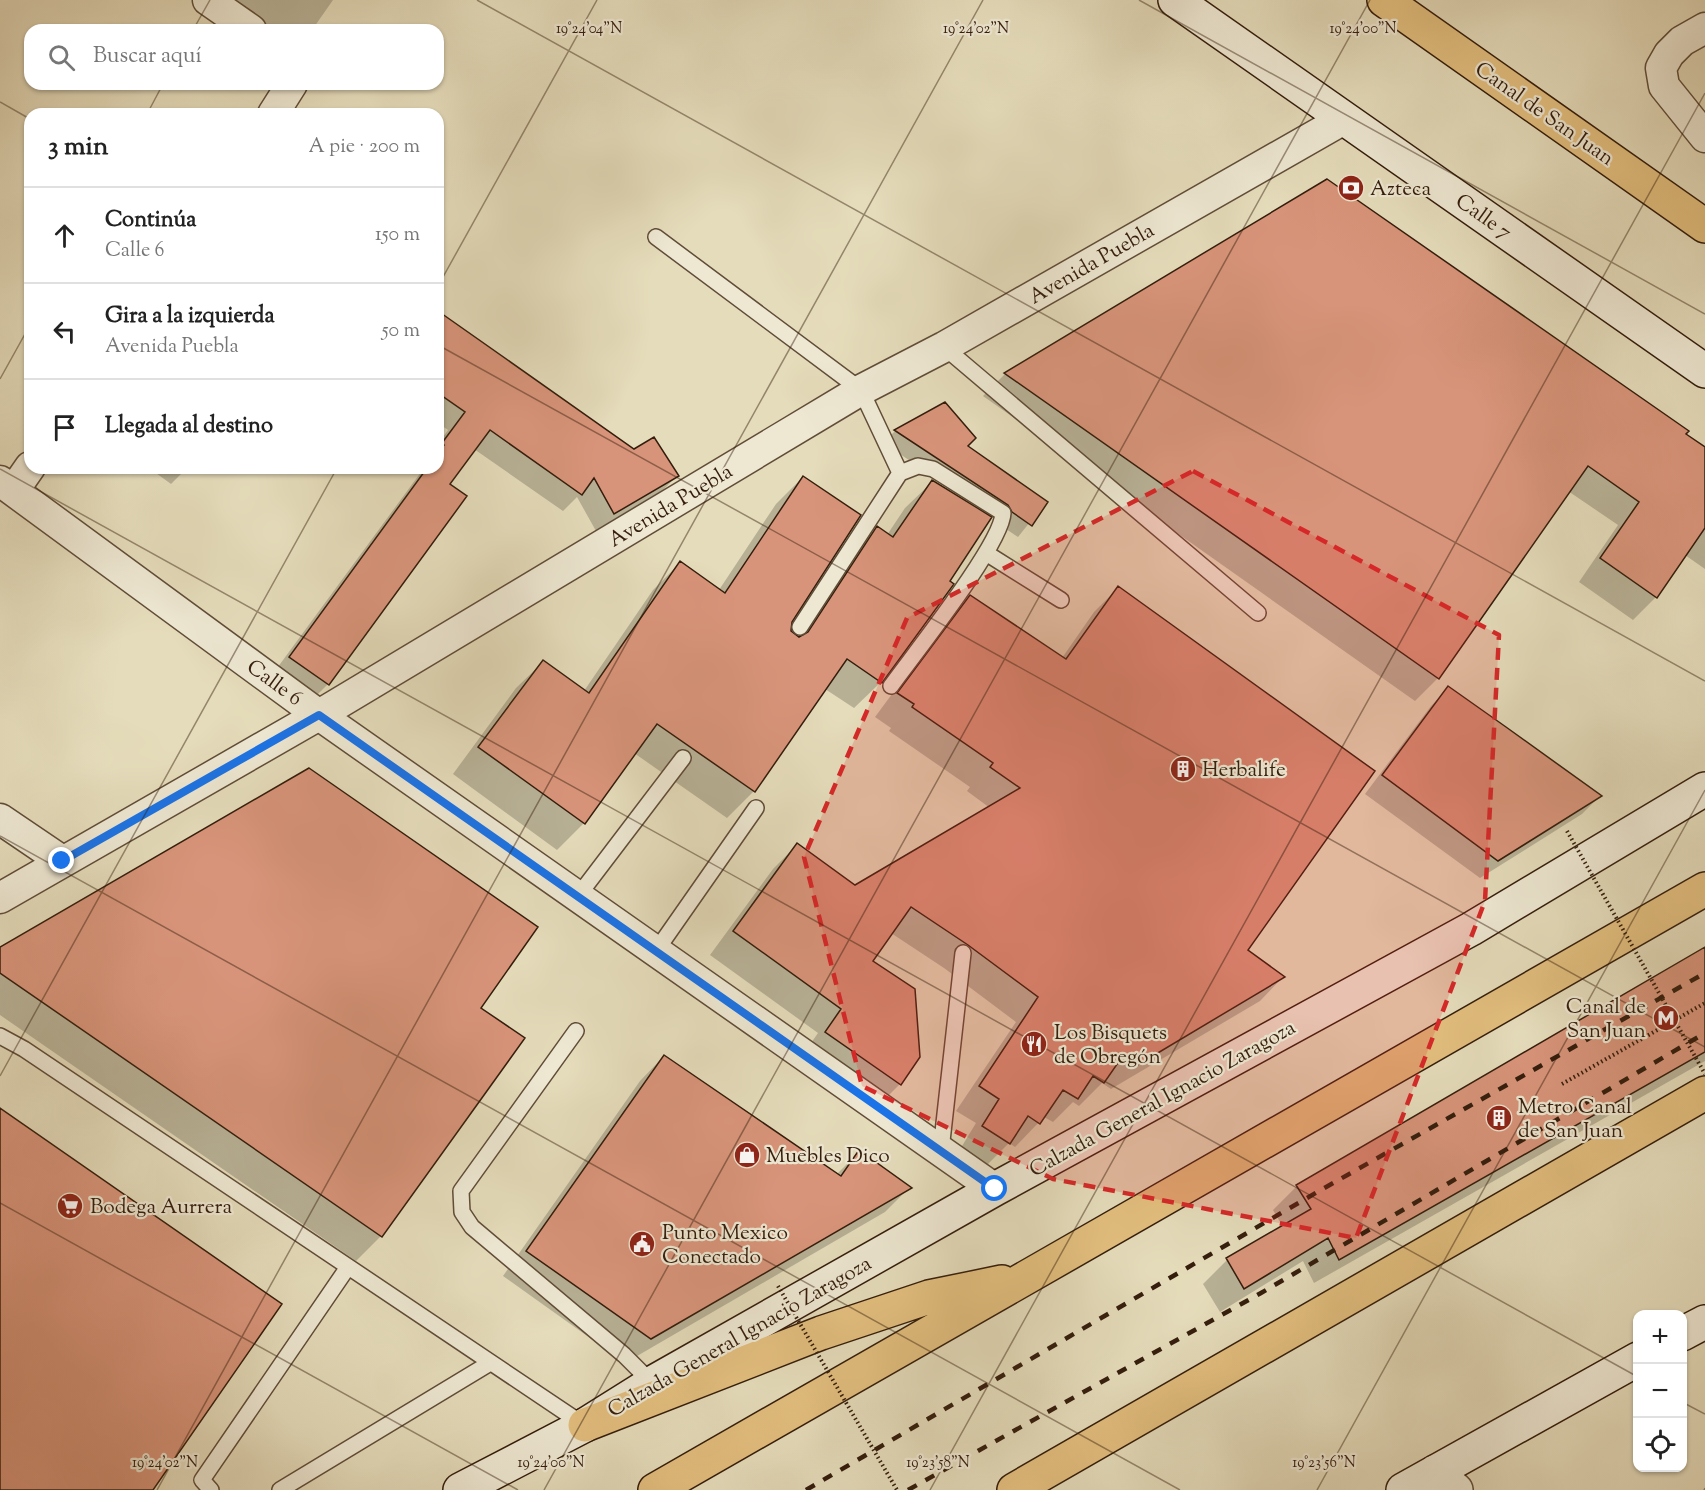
<!DOCTYPE html>
<html lang="es">
<meta charset="utf-8">
<style>
:root{--surface:#fff;--page:#f6f6f6;--text:#222;--muted:#767676;--line:#e0e0e0}
body{margin:0;font-family:"Sorts Mill Goudy",serif;background:var(--page);color:var(--text)}
.controls{position:absolute;right:18px;bottom:18px;display:grid;overflow:hidden;border-radius:12px;box-shadow:0 2px 4px #0004}
.controls button{width:54px;height:54px;display:grid;place-items:center;padding:0;border:0;border-bottom:2px solid var(--line);background:var(--surface);color:var(--text);font:30px sans-serif}
.stop{position:absolute;width:18px;height:18px;margin:-14px;border:4px solid #1a73e8;border-radius:50%;background:#fff}
.stop.end{background:#1a73e8;border-color:#fff;box-shadow:0 2px 6px #0008}
.list{margin:0;padding:0;list-style:none}
h2{display:flex;justify-content:space-between;align-items:center;height:78px;margin:0;padding:0 24px;font-size:26px}
h2 small{font-size:20px;font-weight:400;color:var(--muted)}
.list li{display:grid;grid-template-columns:39px 1fr auto;gap:18px;align-items:center;box-sizing:border-box;height:96px;padding:0 24px;border-top:2px solid var(--line)}
.list b{display:block;font-size:22px;white-space:nowrap}
.list p{margin:0;font-size:20px;white-space:nowrap;color:var(--muted)}
.list em{font-size:20px;font-style:normal;color:var(--muted)}
.icon{flex:none;width:33px;height:33px;fill:none;stroke:currentColor;stroke-width:2;stroke-linecap:round;stroke-linejoin:round}
.map{position:relative;flex:none;width:1705px;height:1490px;overflow:hidden}
.search{position:absolute;background:var(--surface);box-shadow:0 2px 4px #0004;left:24px;top:24px;width:420px;height:66px;display:flex;align-items:center;gap:15px;box-sizing:border-box;padding:0 21px;border-radius:18px;color:var(--muted);font-size:22px}
.panel{position:absolute;background:var(--surface);box-shadow:0 2px 4px #0004;left:24px;top:108px;width:420px;height:366px;border-radius:18px}
.map>svg:first-child{display:block}
</style>
<div class="map">
<svg width="1705" height="1490" viewBox="0 0 1705 1490">
<rect width="100%" height="100%" fill="#e5dcbb"/>
<filter id="stains"><feTurbulence type="fractalNoise" baseFrequency=".00333" numOctaves="4"/><feColorMatrix values="0 0 0 0 .2 0 0 0 0 .09 0 0 0 0 .02 0 0 0 .5 -.17"/></filter>
<radialGradient id="worn" r=".72"><stop offset=".6" stop-color="#630" stop-opacity="0"/><stop offset="1" stop-color="#630" stop-opacity=".3"/></radialGradient>
<!-- shadow -->
<path fill="#0003" d="M215 0H333L312 30H258Z
M1327 181 1705 449V569L1685 555 1656 597 1633 620 1579 582 1618 525 1568 491 1438 678 1415 701 983 396 1005 374Z
M438 313 634 450 677 476 659 494 596 531 577 497 563 511 474 449 448 484 328 684 310 702 272 675 424 468H438V444L448 430 438 423Z
M945 403 966 446 1046 502 1018 537 1000 525 996 517 883 443 895 431Z
M149 468H187L171 484Z
M803 477 790 632 797 637 851 555 877 528 887 535 905 508 932 482 881 682 854 708 825 689 754 791 727 818 634 753 584 823 557 850 453 774 516 688 543 662 584 691 653 590 680 563 719 590 776 504Z
M1118 588 1245 950 1283 977 1260 1001 1111 1089 1102 1083 1079 1106 1073 1102 1053 1122 1044 1117 1015 1147 1009 1143 985 1167 959 1151 976 1123 956 1111 1016 1022 944 968 891 933 871 962 919 1057 900 1084 876 1108 802 1056 818 1033 710 955 773 869 797 845 855 887 990 808 967 791 970 787 889 731 891 728 875 717 946 621 970 597 1062 658 1094 612Z
M1449 688 1600 796 1582 814 1480 878 1365 794 1431 706Z
M0 949 479 1008 523 1039 381 1236 356 1261 0 1015Z
M1705 949V1061L1314 1283 1303 1261 1220 1312 1203 1284 1227 1260 1283 1227 1273 1210 1297 1186Z
M664 1056 836 1175 859 1152 909 1188 885 1212 625 1363 503 1276 640 1081Z"/>
<!-- building -->
<path fill="#d8947a" stroke="#341d0c" stroke-width="1.5" d="M1327 179 1689 431 1686 434 1705 447V528L1657 598 1600 558 1639 502 1588 466 1439 679 1004 373Z
M438 311 634 449 654 437 679 476 614 514 594 478 582 495 490 430 450 484 467 496 329 685 289 657 427 468H438V453L444 445 442 443 465 412 438 393Z
M945 402 976 438 968 446 1048 502 1032 526 1012 512 1008 505 894 430Z
M803 476 861 515 792 622 791 631 799 637 808 632 877 526 893 537 932 480 992 517 950 581 954 584 882 683 847 659 755 792 657 724 585 824 478 747 543 660 589 693 680 561 725 593Z
M1118 586 1375 771 1248 950 1285 977 1136 1066 1122 1057 1104 1083 1093 1076 1078 1099 1063 1090 1040 1124 1028 1116 1010 1144 982 1126 999 1099 979 1086 1038 997 968 945 911 907 873 961 915 989 920 1057 901 1085 825 1032 841 1009 733 931 797 843 855 885 1020 788 990 767 993 763 912 707 914 704 897 693 970 595 1066 659Z
M1448 686 1506 727 1602 796 1498 861 1382 775Z
M309 768 538 927 481 1008 525 1038 382 1237 0 973V947Z
M1705 947V1052L1339 1260 1328 1238 1244 1289 1226 1258 1311 1209 1296 1185Z
M664 1055 841 1176 859 1150 912 1188 651 1339 526 1251Z
M0 1108 282 1304 153 1490H0Z"/>
<g fill="none" stroke-linecap="round" stroke-linejoin="round">
<!-- service casing -->
<g stroke="#604d38" stroke-width="18">
<path id="service" d="M656 237 861 390 900 473 918 466 933 469 1003 513C1002 544 914 654 891 686
M944 347 1258 613
M986 553 1061 600
M800 627 900 473
M578 896 683 758
M656 951 756 808
M576 1031 461 1191 462 1212 472 1227 624 1355 652 1383
M0 1036 24 1049 584 1425
M941 1150 963 953
M211 1490 202 1480 348 1267
M280 1490 490 1363"/>
</g>
<!-- minor casing -->
<g stroke="#604d38" stroke-width="33">
<path id="minor" d="M208 0 251 30
M1705 28 1682 41 1669 54 1661 68 1664 86 1705 137
M273 114 292 84
M0 481 319 715 995 1189
M14 490 30 467
M0 819 62 861
M0 898 319 715 861 390 944 347 1344 119"/>
</g>
<!-- tertiary casing -->
<g stroke="#604d38" stroke-width="36">
<path id="tertiary" d="M1435 1472 1456 1490"/>
</g>
<!-- secondary casing -->
<g stroke="#341d0c" stroke-width="36">
<path id="secondary" d="M1175 0 1705 371
M1682 1334 1705 1322
M460 1490 585 1425 652 1383 995 1189 1471 929 1705 789
M1403 1490 1638 1359"/>
</g>
<!-- primary casing -->
<g stroke="#341d0c" stroke-width="36">
<path id="primary" d="M1384 0 1705 226"/>
</g>
<!-- motorway casing -->
<g stroke="#341d0c" stroke-width="36">
<path id="motorway" d="M585 1425 821 1333 929 1297 1002 1282
M655 1490 1705 889
M1014 1490 1705 1093"/>
</g>
<!-- path -->
<path stroke="#341d0c" stroke-width="4" stroke-dasharray="1.5 3" stroke-linecap="butt" d="M1562 1084 1705 1003"/>
<!-- service -->
<use href="#service" stroke="#eee8d3" stroke-width="15"/>
<!-- minor -->
<use href="#minor" stroke="#eee8d3" stroke-width="30"/>
<!-- tertiary -->
<use href="#tertiary" stroke="#eee8d3" stroke-width="33"/>
<!-- secondary -->
<use href="#secondary" stroke="#eee8d3" stroke-width="33"/>
<!-- primary -->
<use href="#primary" stroke="#e2be7e" stroke-width="33"/>
<!-- motorway -->
<use href="#motorway" stroke="#e2be7e" stroke-width="33"/>
<!-- rail -->
<path stroke="#341d0c" stroke-width="4.5" stroke-dasharray="10 10" stroke-linecap="butt" d="M806 1490 1319 1191 1705 973
M908 1490 1261 1293 1705 1033"/>
<!-- path-bridge -->
<path stroke="#341d0c" stroke-width="4" stroke-dasharray="1.5 3" stroke-linecap="butt" d="M1567 831 1705 1074
M778 1286 897 1490"/>
</g>
<g fill="none" stroke-linecap="round" stroke-linejoin="round">
<!-- route -->
<path stroke="#1a73e8" stroke-width="8" d="M62 861 319 715 995 1189"/>
</g>
<!-- marked area -->
<path fill="#d62828" fill-opacity="0.2" stroke="#d62828" stroke-width="4.5" stroke-dasharray="12 8" stroke-linejoin="round" d="M1193 471 1499 635 1485 901 1356 1238 1053 1179 862 1086 804 857 907 618Z"/>
<!-- ticks -->
<path fill="none" stroke="#341d0c" stroke-width="1.5" stroke-opacity="0.45" d="M477 0 1705 681M1139 0 1705 314M193 30 210 0M0 102 30 119M147 114 163 84M438 286 597 0M438 345 1705 1047M0 379 30 325M0 469 1638 1377M0 836 1180 1490M0 1076 337 468M0 1203 518 1490M1682 1402 1705 1414M157 1490 983 0M544 1490 1370 0M930 1490 1705 93M1317 1490 1705 790M1704 1490 1705 1488"/>
<!-- icons -->
<defs>
<g id="bank-disc" transform="scale(1.35)"><circle r="9.5" fill="#8f2418" stroke="#eee8d3"/><path d="M-6-4H6V4H-6ZM0-2.3a2.3 2.3 0 1 0 0 4.6a2.3 2.3 0 1 0 0-4.6Z" fill="#fff"/></g>
<g id="building-disc" transform="scale(1.35)"><circle r="9.5" fill="#8f2418" stroke="#eee8d3"/><path d="M-4-6H4V6H1V3H-1V6H-4ZM-2.5-4.3h1.7v1.8h-1.7ZM.8-4.3h1.7v1.8H.8ZM-2.5-1h1.7V.8h-1.7ZM.8-1h1.7V.8H.8Z" fill="#fff"/></g>
<g id="metro-disc" transform="scale(1.35)"><circle r="9.5" fill="#8f2418" stroke="#eee8d3"/><path d="M-5.5 5V-5H-3L0 0L3-5H5.5V5H3V-.5L0 4L-3-.5V5Z" fill="#fff"/></g>
<g id="restaurant-disc" transform="scale(1.35)"><circle r="9.5" fill="#8f2418" stroke="#eee8d3"/><path d="M-5-6h1v4h1v-4h1v4h1v-4h1v5L-1.5 .5V6h-2V.5L-5-1ZM5-6V6H3V1.5H1.5Q1.5-4 5-6Z" fill="#fff"/></g>
<g id="shop-disc" transform="scale(1.35)"><circle r="9.5" fill="#8f2418" stroke="#eee8d3"/><path d="M-5-2.5h2.3a2.7 3.5 0 0 1 5.4 0H5L5.5 6h-11ZM-1.5-2.5h3a1.5 2.3 0 0 0-3 0Z" fill="#fff"/></g>
<g id="supermarket-disc" transform="scale(1.35)"><circle r="9.5" fill="#8f2418" stroke="#eee8d3"/><path d="M-6-5.5h2.5l.6 2H6L4.5 2H-2.5L-4.4-4H-6ZM-1.5 3.2a1.3 1.3 0 1 0 .1 0ZM3 3.2a1.3 1.3 0 1 0 .1 0Z" fill="#fff"/></g>
<g id="civic-disc" transform="scale(1.35)"><circle r="9.5" fill="#8f2418" stroke="#eee8d3"/><path d="M-.6-6.5H3V-4.5H.6V-3L4-1V1h2V6H-6V1h2V-1L-.6-3ZM-1.2 2.5V6h2.4V2.5Z" fill="#fff"/></g>
</defs>
<g fill-rule="evenodd">
<use href="#bank-disc" x="1351" y="188"/>
<use href="#building-disc" x="1183" y="769"/>
<use href="#metro-disc" x="1666" y="1018"/>
<use href="#restaurant-disc" x="1034" y="1044"/>
<use href="#building-disc" x="1499" y="1118"/>
<use href="#shop-disc" x="747" y="1155"/>
<use href="#supermarket-disc" x="70" y="1206"/>
<use href="#civic-disc" x="642" y="1244"/>
</g>
<g text-anchor="middle" stroke-width="4.5" stroke-linejoin="round" paint-order="stroke">
<!-- street labels -->
<g font-size="21" fill="#341d0c" stroke="#eee8d3">
<text transform="translate(1545 113) rotate(35)" y="7">Canal de San Juan</text>
<text transform="translate(1484 216) rotate(35)" y="7">Calle 7</text>
<text transform="translate(1091 263) rotate(-30)" y="7">Avenida Puebla</text>
<text transform="translate(670 505) rotate(-31)" y="7">Avenida Puebla</text>
<text transform="translate(275 682) rotate(36)" y="7">Calle 6</text>
<text transform="translate(1162 1098) rotate(-29)" y="7">Calzada General Ignacio Zaragoza</text>
<text transform="translate(739 1336) rotate(-30)" y="7">Calzada General Ignacio Zaragoza</text>
</g>
<!-- poi labels -->
<g font-size="21" fill="#341d0c" stroke="#eee8d3" text-anchor="start">
<text x="1370" y="195">Azteca</text>
<text x="1202" y="776">Herbalife</text>
<text x="1646" y="1013" text-anchor="end">Canal de<tspan x="1646" dy="24">San Juan</tspan></text>
<text x="1054" y="1039">Los Bisquets<tspan x="1054" dy="24">de Obregón</tspan></text>
<text x="1518" y="1113">Metro Canal<tspan x="1518" dy="24">de San Juan</tspan></text>
<text x="766" y="1162">Muebles Dico</text>
<text x="90" y="1213">Bodega Aurrera</text>
<text x="662" y="1239">Punto Mexico<tspan x="662" dy="24">Conectado</tspan></text>
</g>
</g>
<g font-size="15" text-anchor="middle" fill="#341d0c" stroke="#eee8d3" stroke-width="4.5" stroke-linejoin="round" paint-order="stroke">
<text x="589" y="33">19°24'04"N</text>
<text x="976" y="33">19°24'02"N</text>
<text x="1363" y="33">19°24'00"N</text>
<text x="165" y="1467">19°24'02"N</text>
<text x="551" y="1467">19°24'00"N</text>
<text x="938" y="1467">19°23'58"N</text>
<text x="1324" y="1467">19°23'56"N</text>
</g>
<rect width="100%" height="100%" filter="url(#stains)"/>
<rect width="100%" height="100%" fill="url(#worn)"/>
</svg>
<div class="controls">
<button>+</button>
<button>−</button>
<button><svg class="icon" aria-label="locate" viewBox="0 0 24 24"><circle cx="12" cy="12" r="6"/><path d="M12 2v4M12 18v4M2 12h4M18 12h4"/></svg></button>
</div>
<div class="stop" style="left:995px;top:1189px"></div>
<div class="stop end" style="left:62px;top:861px"></div>
<div class="search"><svg class="icon" aria-label="search" viewBox="0 0 24 24"><circle cx="10" cy="10" r="6"/><path d="M15 15l6 6"/></svg>Buscar aquí</div>
<section class="panel">
<h2>3 min<small>A pie · 200 m</small></h2>
<ul class="list">
<li><svg class="icon" aria-label="ahead" viewBox="0 0 24 24"><path d="M12 20V5M6 11l6-6 6 6"/></svg><div><b>Continúa</b><p>Calle 6</p></div><em>150 m</em></li>
<li><svg class="icon" aria-label="left" viewBox="0 0 24 24"><path d="M17 20v-9H6M10 6l-5 5 5 5"/></svg><div><b>Gira a la izquierda</b><p>Avenida Puebla</p></div><em>50 m</em></li>
<li><svg class="icon" aria-label="arrive" viewBox="0 0 24 24"><path d="M6 21V4h12l-3 4 3 4H6"/></svg><div><b>Llegada al destino</b></div></li>
</ul>
</section>
</div>
